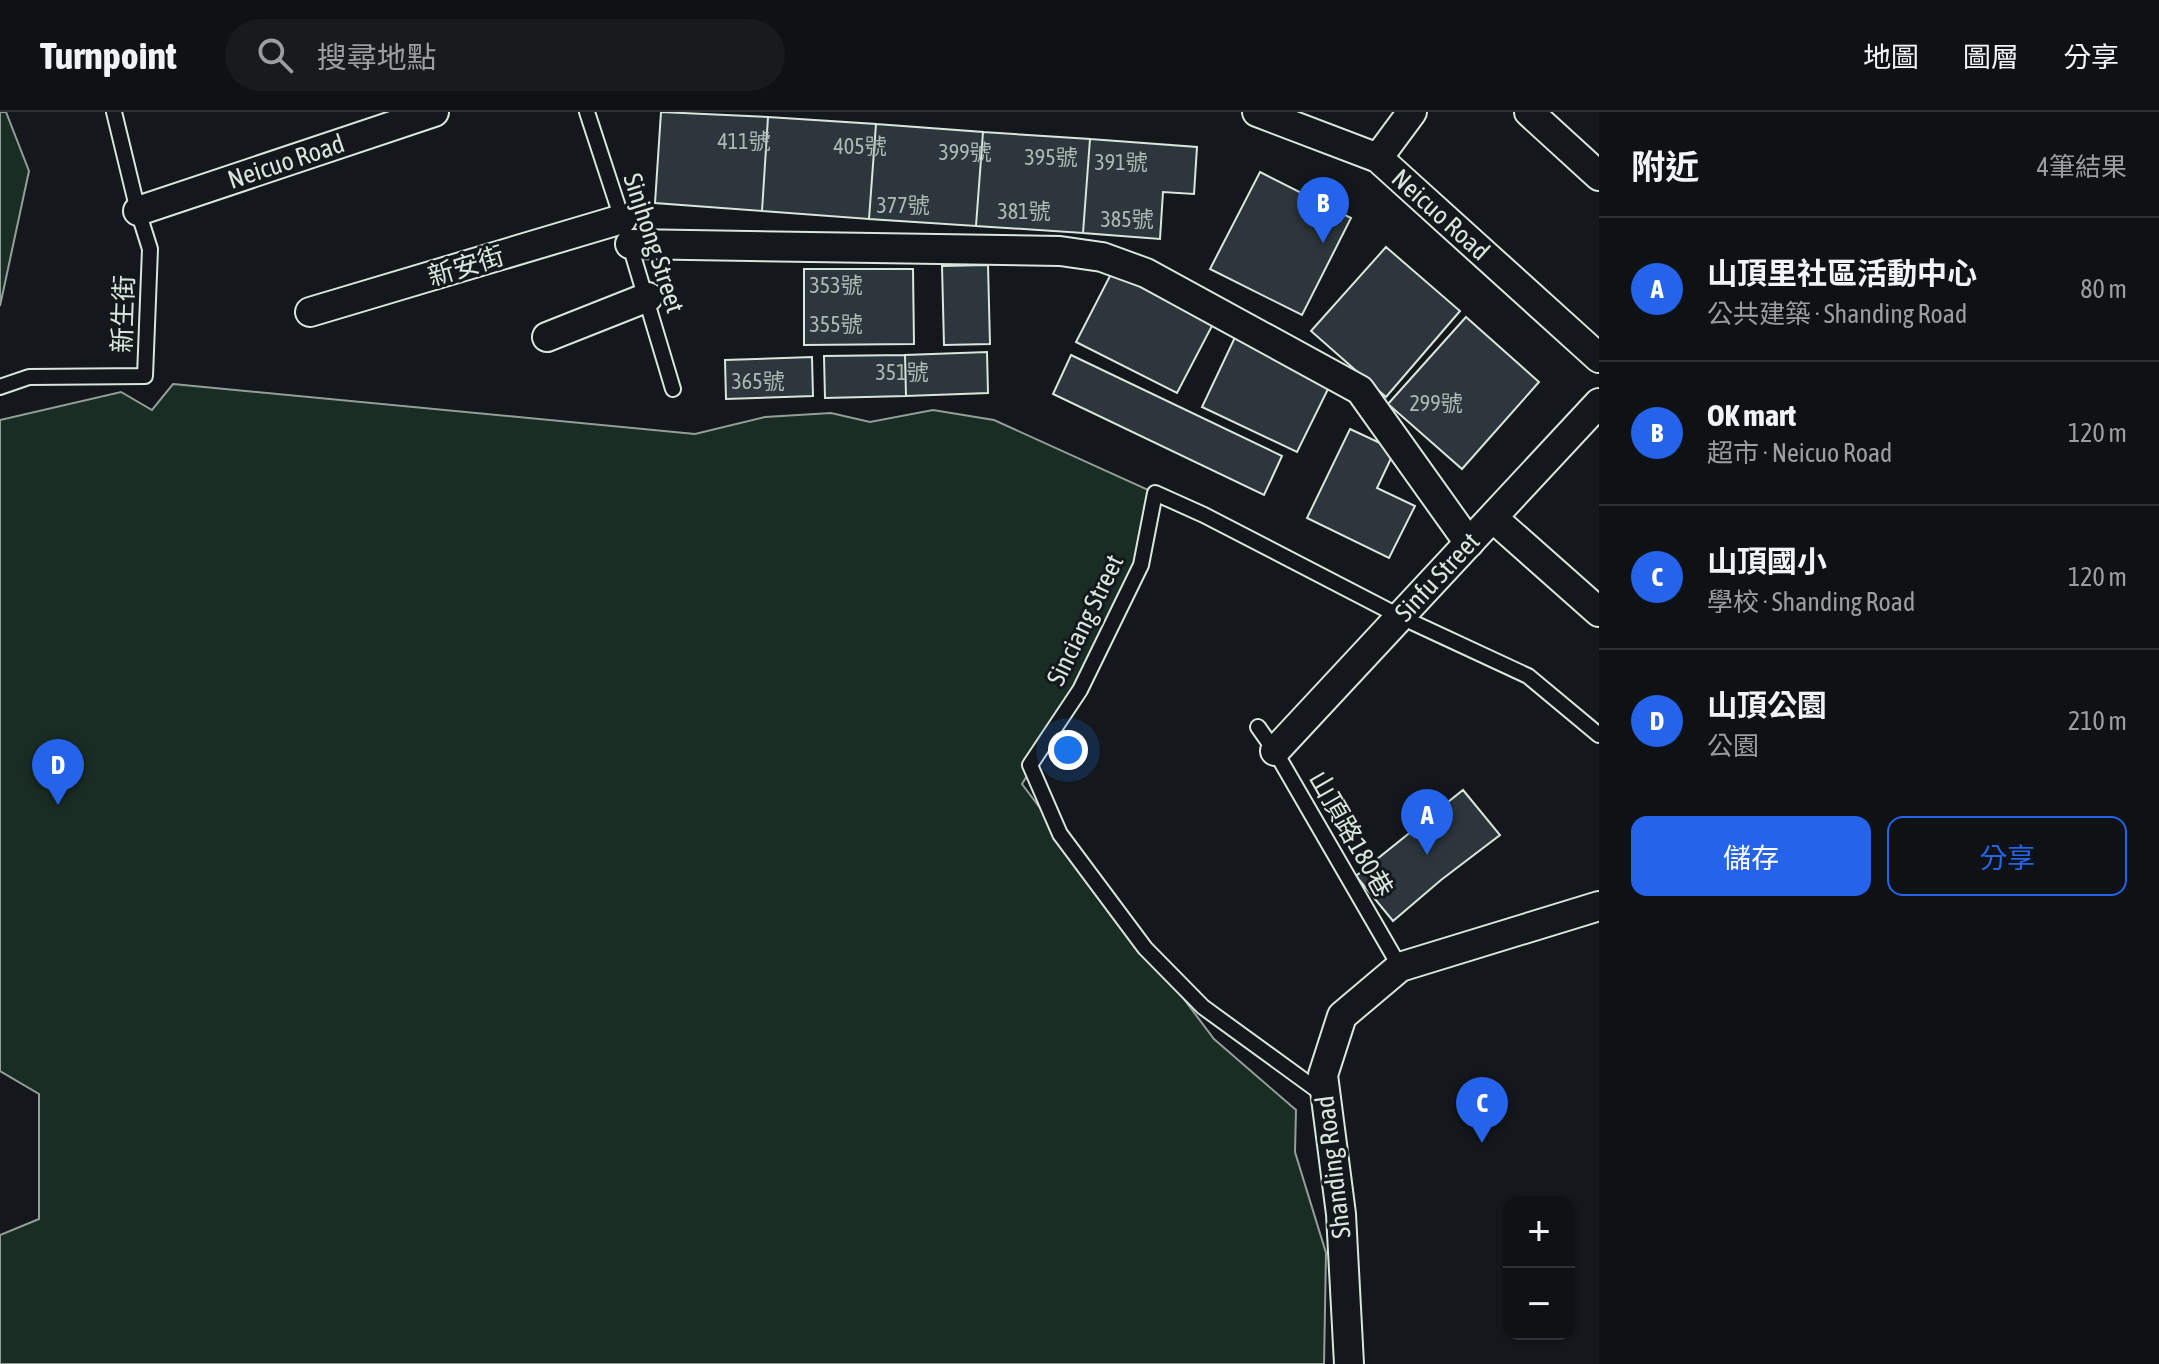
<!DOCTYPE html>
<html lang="zh-TW">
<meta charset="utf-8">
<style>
:root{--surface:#0f1215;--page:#181b1e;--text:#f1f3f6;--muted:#9b9ea0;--line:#2f3234;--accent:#2563eb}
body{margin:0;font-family:"Asap Condensed","Noto Sans TC",sans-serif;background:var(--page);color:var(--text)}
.controls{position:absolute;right:24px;bottom:24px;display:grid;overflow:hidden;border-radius:16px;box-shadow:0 2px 6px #0004}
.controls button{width:72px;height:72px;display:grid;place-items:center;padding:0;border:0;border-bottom:2px solid var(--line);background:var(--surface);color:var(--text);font:40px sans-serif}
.you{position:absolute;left:1068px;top:638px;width:28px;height:28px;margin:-20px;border:6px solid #fff;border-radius:50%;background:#1a73e8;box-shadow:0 0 0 12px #1a73e833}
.badge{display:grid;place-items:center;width:52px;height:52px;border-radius:50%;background:var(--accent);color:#fff;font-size:26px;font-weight:700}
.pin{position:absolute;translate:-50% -66px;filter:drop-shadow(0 2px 4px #0008)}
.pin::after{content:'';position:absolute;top:42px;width:28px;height:24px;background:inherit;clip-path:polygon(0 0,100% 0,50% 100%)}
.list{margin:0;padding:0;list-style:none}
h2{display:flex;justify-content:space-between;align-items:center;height:104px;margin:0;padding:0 32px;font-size:34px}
h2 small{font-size:26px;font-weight:400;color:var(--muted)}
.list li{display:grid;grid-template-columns:52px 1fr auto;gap:24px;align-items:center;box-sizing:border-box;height:144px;padding:0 32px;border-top:2px solid var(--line)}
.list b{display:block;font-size:30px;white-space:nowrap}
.list p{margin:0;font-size:26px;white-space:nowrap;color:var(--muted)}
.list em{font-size:26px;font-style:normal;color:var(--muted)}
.actions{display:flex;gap:16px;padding:24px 32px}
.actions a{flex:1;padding:18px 0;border:2px solid var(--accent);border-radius:16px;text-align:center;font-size:28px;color:var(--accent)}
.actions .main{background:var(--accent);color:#fff}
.icon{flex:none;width:44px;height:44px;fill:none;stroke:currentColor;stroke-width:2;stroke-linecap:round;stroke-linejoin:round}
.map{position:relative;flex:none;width:1599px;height:1252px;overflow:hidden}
header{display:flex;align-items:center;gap:48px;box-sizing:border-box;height:112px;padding:0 40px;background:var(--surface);border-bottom:2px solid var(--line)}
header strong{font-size:38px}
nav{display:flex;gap:44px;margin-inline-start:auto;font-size:28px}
.search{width:560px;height:72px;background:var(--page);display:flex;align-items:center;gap:20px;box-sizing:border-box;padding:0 28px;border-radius:44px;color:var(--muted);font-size:30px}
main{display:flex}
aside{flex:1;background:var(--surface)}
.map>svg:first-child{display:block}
</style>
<header>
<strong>Turnpoint</strong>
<div class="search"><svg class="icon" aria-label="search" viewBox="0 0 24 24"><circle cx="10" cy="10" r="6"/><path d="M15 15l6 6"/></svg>搜尋地點</div>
<nav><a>地圖</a><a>圖層</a><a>分享</a></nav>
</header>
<main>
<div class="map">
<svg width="1599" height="1252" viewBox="0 0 1599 1252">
<rect width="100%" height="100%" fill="#14181c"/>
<!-- green -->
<path fill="#1a2d24" stroke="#939e99" stroke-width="2" d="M0 0H6L29 59 0 194Z
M173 272 695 322 765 305 831 301 870 310 933 298 994 308 1155 381 1141 453 1080 578 1022 672 1214 927 1296 998 1295 1040 1326 1141 1324 1252H0V1123L39 1107V982L0 959V308L121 280 152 298Z"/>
<!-- building -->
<path fill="#2c363c" stroke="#d8e6dc" stroke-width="2" d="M661 0 768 5 762 99 655 91Z
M768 5 876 12 869 107 762 99Z
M876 12 983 20 976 114 869 107Z
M983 20 1090 27 1083 121 976 114Z
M1090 27 1197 35 1194 82 1163 80 1160 127 1083 121Z
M1260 60 1351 106 1302 203 1210 157Z
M1386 135 1460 199 1386 285 1311 219Z
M988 153 990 232 944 233 942 154Z
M804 157H913L914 232 804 233Z
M1112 160 1213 212 1177 281 1076 230Z
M1466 205 1539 270 1462 357 1388 292Z
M1237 221 1333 267 1297 340 1202 295Z
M987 240 988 281 906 284 905 243Z
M905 243 906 284 825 286 824 244Z
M1071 243 1282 344 1264 383 1053 282Z
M812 245 813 284 726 287 725 248Z
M1350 317 1395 338 1377 376 1415 394 1389 446 1307 406Z
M1463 678 1500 723 1441 768 1393 809 1356 764Z"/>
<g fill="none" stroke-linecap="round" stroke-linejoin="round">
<!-- lane casing -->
<g stroke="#d8e6dc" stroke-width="18">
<path id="lane" d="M587 0 623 110
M629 130 673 277
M0 275 29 265 145 264 150 137 138 99 114 0
M1258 615 1275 639 1400 855
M1324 983 1203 895 1145 836 1060 722 1030 653 1080 578 1141 453 1155 381 1204 403 1401 505 1528 564 1599 623"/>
</g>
<!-- street casing -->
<g stroke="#d8e6dc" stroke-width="32">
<g id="street">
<path id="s1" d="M1257 0 1378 46 1599 246"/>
<path d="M1529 0 1599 64"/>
<path d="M1378 46 1412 0"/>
<path id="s2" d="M138 99 434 0"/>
<path d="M630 132 1060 139 1102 145 1146 161 1360 278 1469 431"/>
<path d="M310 200 622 107"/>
<path d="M547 225 648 185"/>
<path d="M1493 406 1599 500"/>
<path id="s3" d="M1275 639 1599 291"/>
<path d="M1349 1252 1341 1102 1323 963 1342 904 1400 855 1599 794"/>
</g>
</g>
<!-- lane -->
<use href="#lane" stroke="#14181c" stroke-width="14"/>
<!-- street -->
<use href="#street" stroke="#14181c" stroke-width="28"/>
</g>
<g text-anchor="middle" stroke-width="6" stroke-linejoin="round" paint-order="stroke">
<!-- number labels -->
<g font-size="22" fill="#adbab4">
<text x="744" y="37">411號</text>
<text x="860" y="42">405號</text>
<text x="965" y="48">399號</text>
<text x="1051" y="53">395號</text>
<text x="1121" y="58">391號</text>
<text x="903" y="101">377號</text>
<text x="1024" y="107">381號</text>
<text x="1127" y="115">385號</text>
<text x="836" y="181">353號</text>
<text x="836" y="220">355號</text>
<text x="902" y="268">351號</text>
<text x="758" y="277">365號</text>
<text x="1436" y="299">299號</text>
</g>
<!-- street labels -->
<g font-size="26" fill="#d8e6dc" stroke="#14181c">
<text dy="9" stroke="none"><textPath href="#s2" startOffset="156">Neicuo Road</textPath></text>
<text dy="9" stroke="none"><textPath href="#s1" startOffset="214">Neicuo Road</textPath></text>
<text transform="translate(654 131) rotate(72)" y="9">Sinjhong Street</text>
<text transform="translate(466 154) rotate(-17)" y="9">新安街</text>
<text transform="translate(123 202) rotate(-88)" y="9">新生街</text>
<text dy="9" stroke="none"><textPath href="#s3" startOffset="238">Sinfu Street</textPath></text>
<text transform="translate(1085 508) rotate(-64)" y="9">Sinciang Street</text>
<text transform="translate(1351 722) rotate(60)" y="9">山頂路180巷</text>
<text transform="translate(1333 1055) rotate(-97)" y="9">Shanding Road</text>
</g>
</g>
</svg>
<div class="controls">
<button>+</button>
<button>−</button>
</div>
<div class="you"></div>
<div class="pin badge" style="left:1427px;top:743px">A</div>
<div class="pin badge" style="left:1323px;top:131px">B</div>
<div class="pin badge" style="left:1482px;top:1031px">C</div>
<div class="pin badge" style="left:58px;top:693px">D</div>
</div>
<aside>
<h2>附近<small>4筆結果</small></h2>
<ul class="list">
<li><span class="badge">A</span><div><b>山頂里社區活動中心</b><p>公共建築 · Shanding Road</p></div><em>80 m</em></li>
<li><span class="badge">B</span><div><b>OK mart</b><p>超市 · Neicuo Road</p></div><em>120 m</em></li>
<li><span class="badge">C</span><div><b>山頂國小</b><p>學校 · Shanding Road</p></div><em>120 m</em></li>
<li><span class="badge">D</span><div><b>山頂公園</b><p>公園</p></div><em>210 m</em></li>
</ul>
<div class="actions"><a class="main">儲存</a><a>分享</a></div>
</aside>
</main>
